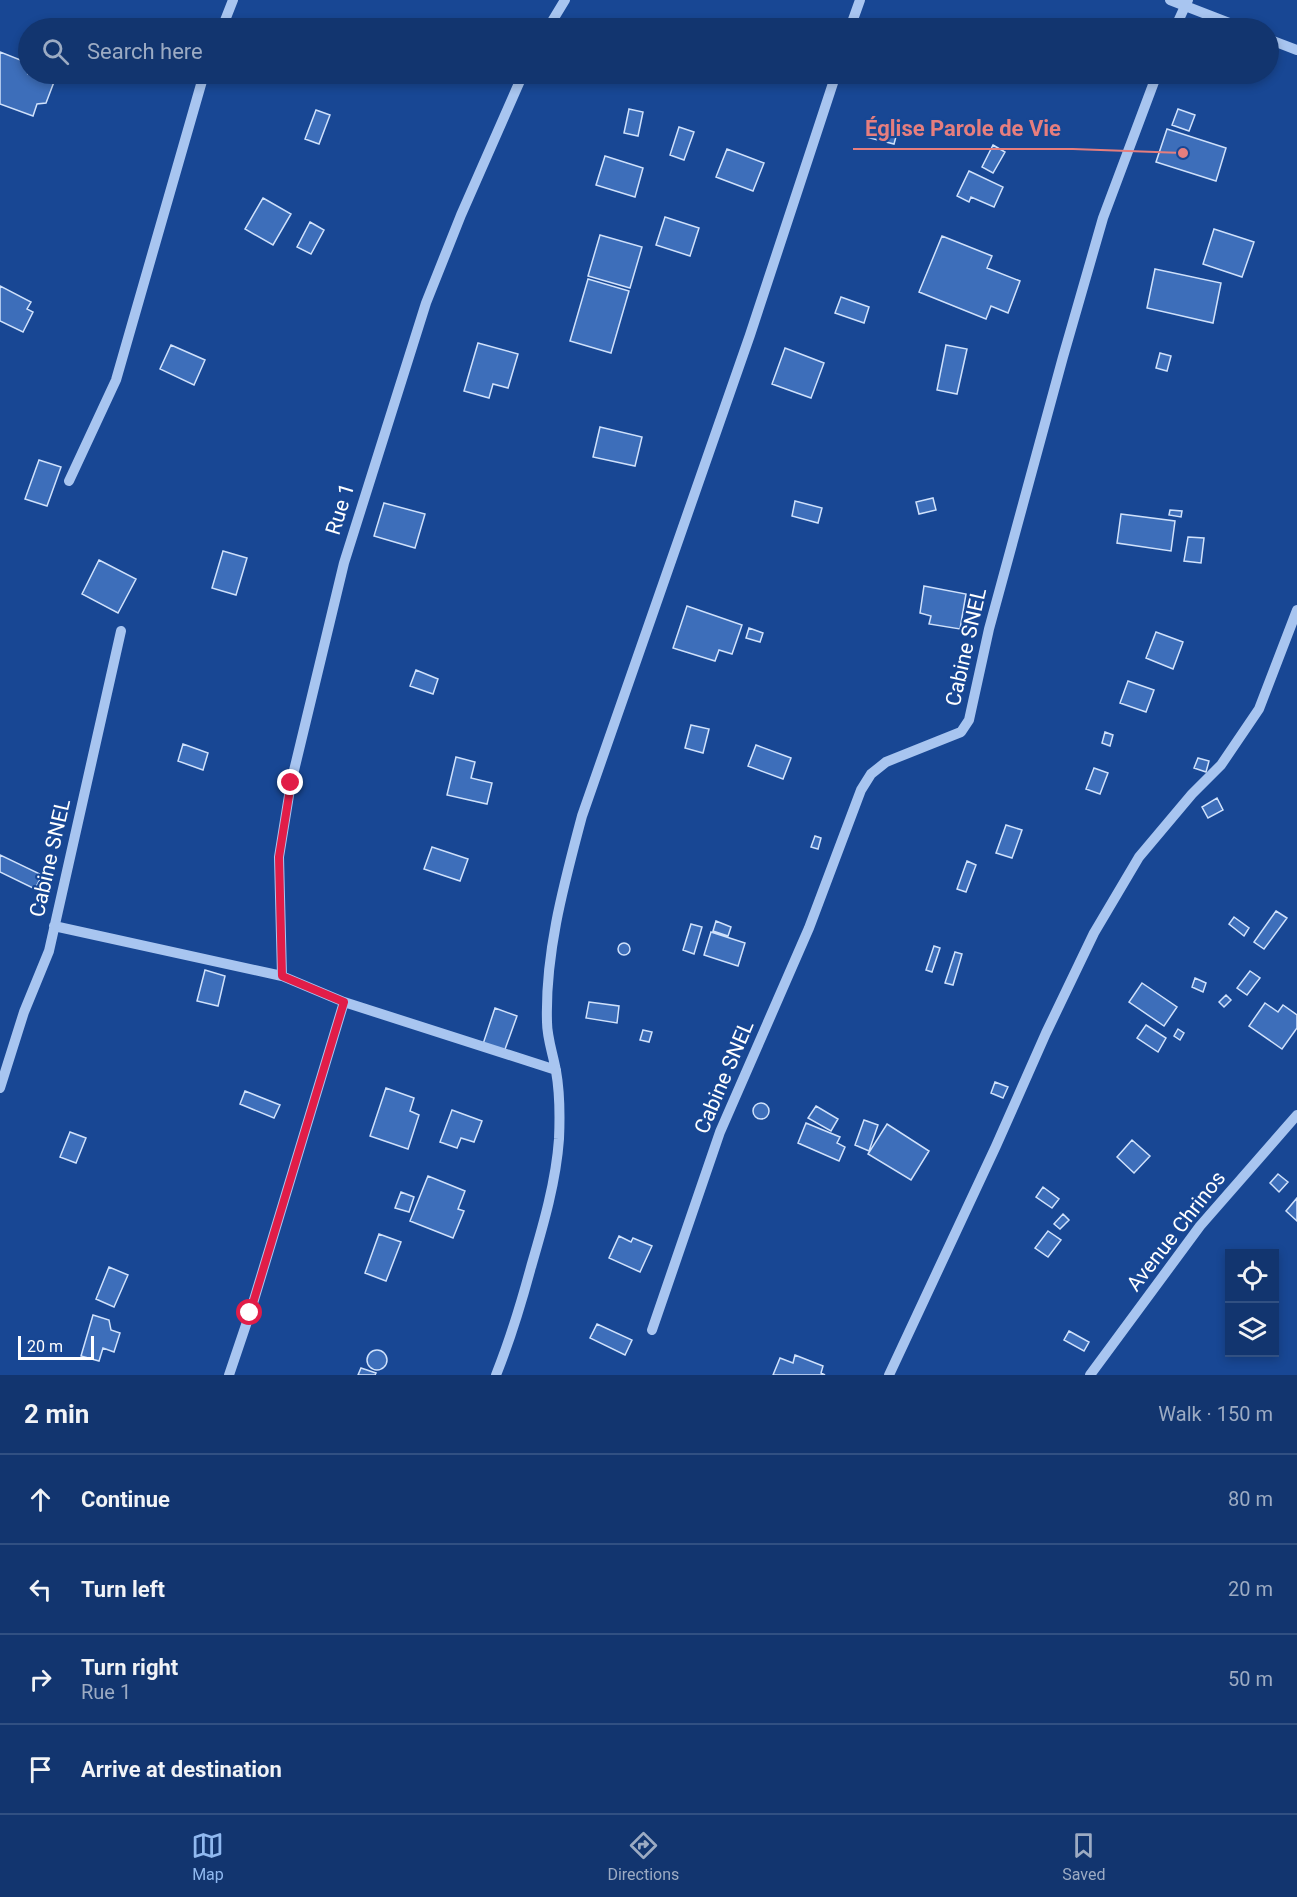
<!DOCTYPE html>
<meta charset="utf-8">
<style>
:root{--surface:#12356f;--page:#1f4077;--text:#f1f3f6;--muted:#9cabc3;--line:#315082;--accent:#90b9f0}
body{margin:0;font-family:Roboto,sans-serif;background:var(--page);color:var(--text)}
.controls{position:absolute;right:18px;bottom:18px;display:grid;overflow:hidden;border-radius:0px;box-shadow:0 3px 9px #0003}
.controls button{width:54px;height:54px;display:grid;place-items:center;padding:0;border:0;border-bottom:2px solid var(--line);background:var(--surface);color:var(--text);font:30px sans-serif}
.scale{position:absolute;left:18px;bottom:15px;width:76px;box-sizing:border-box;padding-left:6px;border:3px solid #fff;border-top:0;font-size:16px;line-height:21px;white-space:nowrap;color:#fff;-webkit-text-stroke:4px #184794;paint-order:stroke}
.stop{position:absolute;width:18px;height:18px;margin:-14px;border:4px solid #e11d48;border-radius:50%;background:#fff}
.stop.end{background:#e11d48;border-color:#fff;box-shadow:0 2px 6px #0008}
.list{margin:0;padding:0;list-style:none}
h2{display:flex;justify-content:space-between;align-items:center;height:78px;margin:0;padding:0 24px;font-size:26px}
h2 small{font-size:20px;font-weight:400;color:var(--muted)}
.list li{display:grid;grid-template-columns:39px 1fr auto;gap:18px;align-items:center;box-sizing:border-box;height:90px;padding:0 24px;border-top:2px solid var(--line)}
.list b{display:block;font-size:22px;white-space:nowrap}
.list p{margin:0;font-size:20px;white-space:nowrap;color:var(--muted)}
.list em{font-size:20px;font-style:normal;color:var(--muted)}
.icon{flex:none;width:33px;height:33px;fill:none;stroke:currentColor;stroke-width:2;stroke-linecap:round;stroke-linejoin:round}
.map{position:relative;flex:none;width:1297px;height:1375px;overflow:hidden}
.search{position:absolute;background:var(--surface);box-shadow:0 3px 9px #0003;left:18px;right:18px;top:18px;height:66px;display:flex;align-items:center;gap:15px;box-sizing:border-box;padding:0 21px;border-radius:33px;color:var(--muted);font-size:22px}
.sheet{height:438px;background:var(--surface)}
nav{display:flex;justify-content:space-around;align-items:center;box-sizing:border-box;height:84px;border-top:2px solid var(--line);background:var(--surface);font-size:16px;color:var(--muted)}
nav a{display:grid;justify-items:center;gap:3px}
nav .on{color:var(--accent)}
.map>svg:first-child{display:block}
</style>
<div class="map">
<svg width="1297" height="1375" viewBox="0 0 1297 1375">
<rect width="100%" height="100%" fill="#184794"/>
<!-- building -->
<path fill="#3d6eba" stroke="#cfe1fb" stroke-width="1.5" d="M0 52 28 63V74H57L46 103 37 104 33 116 0 104Z
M629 109 643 112 638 136 624 133Z
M1178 109 1195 115 1189 131 1172 125Z
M316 110 330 115 319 144 305 139Z
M870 122 898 129 894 144 866 137Z
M679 127 694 132 684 160 670 155Z
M1167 129 1226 148 1216 181 1156 162Z
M993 145 1005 152 993 173 982 167Z
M727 149 764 163 753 191 716 177Z
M605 156 643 168 635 197 596 185Z
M969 171 1003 187 994 207 971 197 969 202 957 196Z
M263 198 291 214 273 245 245 229Z
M665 217 699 228 690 256 656 245Z
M310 222 324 230 311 254 297 247Z
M1214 229 1254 242 1242 277 1203 264Z
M600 235 642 247 630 288 588 276Z
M942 236 992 256 987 268 1020 281 1008 313 991 306 986 319 919 292Z
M1155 269 1221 283 1213 323 1147 308Z
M588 279 629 291 611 353 570 341Z
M0 286 31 302 27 309 33 312 23 332 0 321Z
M841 297 869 307 864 323 835 313Z
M478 343 518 354 508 388 493 384 489 398 464 391Z
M171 345 205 360 194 385 160 369Z
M946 345 967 349 957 394 937 390Z
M785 348 824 363 811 398 772 384Z
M1160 353 1171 356 1167 371 1156 368Z
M600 427 642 437 635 466 593 457Z
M39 460 61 467 47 506 25 499Z
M933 498 936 510 919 514 916 502Z
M795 501 822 508 818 523 792 516Z
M384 503 425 514 415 548 374 536Z
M1170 510 1182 511 1181 517 1169 515Z
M1121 514 1175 521 1171 551 1117 543Z
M1188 537 1204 538 1201 563 1184 561Z
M223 551 247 558 236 595 212 588Z
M99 560 136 579 118 613 82 594Z
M924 586 966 594 960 629 929 624 931 616 920 613Z
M687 606 742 625 732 654 719 650 715 661 673 648Z
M749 628 763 633 760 642 746 638Z
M1156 632 1183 642 1173 669 1146 658Z
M416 670 438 679 433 694 410 686Z
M1128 681 1154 690 1146 712 1120 703Z
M691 725 709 729 703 753 685 748Z
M1105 732 1113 735 1110 746 1102 743Z
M183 744 208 753 203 770 178 761Z
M756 745 791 758 783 779 748 766Z
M456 757 475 762 471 778 492 783 487 804 447 795Z
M1198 758 1209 761 1206 772 1194 768Z
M1094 768 1108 773 1100 794 1086 789Z
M1217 798 1223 810 1208 818 1202 807Z
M1006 825 1022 830 1012 858 996 853Z
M815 836 821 838 818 849 811 847Z
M432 847 468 859 460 881 424 869Z
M0 855 42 875 35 889 0 872Z
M967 861 976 865 966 892 957 889Z
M1276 911 1287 918 1264 949 1254 942Z
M1234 917 1249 928 1244 936 1229 924Z
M716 921 731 927 728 936 713 931Z
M691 924 702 927 694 954 683 950Z
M711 932 745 943 738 966 704 955Z
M618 949a6 6 0 1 1 12 0a6 6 0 1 1-12 0Z
M934 946 940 948 932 972 926 970Z
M955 952 962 954 953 985 945 983Z
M205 970 225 976 218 1006 197 1001Z
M1250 971 1260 978 1247 995 1237 988Z
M1195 978 1206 983 1203 992 1192 987Z
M1142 983 1177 1007 1164 1026 1129 1002Z
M1226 995 1231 1000 1224 1007 1219 1002Z
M589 1002 619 1006 617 1023 586 1018Z
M1265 1003 1278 1012 1283 1005 1297 1015V1028L1282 1049 1249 1026Z
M495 1008 517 1016 504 1052 483 1044Z
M1146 1025 1166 1038 1158 1052 1137 1038Z
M1178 1029 1184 1033 1180 1040 1174 1036Z
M643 1030 652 1032 649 1042 640 1040Z
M995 1082 1008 1087 1003 1098 991 1093Z
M386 1088 414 1098 410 1111 419 1115 408 1149 370 1136Z
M245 1091 280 1105 274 1118 240 1104Z
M753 1111a8 8 0 1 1 16 0a8 8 0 1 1-16 0Z
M816 1106 838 1119 831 1131 808 1118Z
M452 1110 482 1121 474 1142 461 1138 457 1148 440 1142Z
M864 1120 878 1125 869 1151 855 1145Z
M806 1123 840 1137 837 1143 845 1147 839 1161 798 1143Z
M887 1124 929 1151 911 1180 868 1154Z
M70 1132 86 1138 76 1163 60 1157Z
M1132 1140 1150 1156 1134 1173 1117 1157Z
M1278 1174 1288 1182 1279 1192 1270 1183Z
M428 1176 465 1191 458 1209 464 1211 453 1238 410 1221Z
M1043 1187 1059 1199 1052 1208 1036 1197Z
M401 1192 414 1197 409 1212 395 1208Z
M1297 1198V1221L1286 1211Z
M1063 1214 1069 1220 1060 1229 1054 1224Z
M1048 1231 1061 1240 1048 1257 1035 1248Z
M379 1234 401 1242 386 1281 365 1273Z
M619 1236 631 1242 633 1238 652 1246 640 1272 609 1258Z
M109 1267 128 1275 114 1307 96 1299Z
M93 1315 109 1320 111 1330 120 1333 114 1352 103 1348 99 1361 81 1356Z
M597 1324 632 1340 625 1355 590 1338Z
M1069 1331 1089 1342 1084 1351 1064 1340Z
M367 1360a10 10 0 1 1 20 0a10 10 0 1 1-20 0Z
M795 1355 823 1366 821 1373 825 1375H773L780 1358 793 1363Z
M361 1368 376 1373 375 1375H358Z"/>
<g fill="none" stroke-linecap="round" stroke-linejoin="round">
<!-- minor -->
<path stroke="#a8c5f0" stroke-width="10" d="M1170 0 1242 28
M222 28 233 0
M548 28 565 0
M850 28 860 0
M1175 28 1188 0
M1268 39 1297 50
M69 481 116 380 204 74
M54 926 282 976 344 1002 556 1070
M282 976 279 857 291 783 344 563 426 303 461 215 523 74
M0 1088 24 1012 49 951 121 631
M652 1330 720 1132 809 928 861 790 871 774 886 762 961 732 969 720 989 629 1063 357 1103 218 1157 74
M229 1375 250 1313 344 1002
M496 1375C510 1340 521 1304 531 1267 543 1226 556 1182 559 1139 560 1116 560 1093 556 1071 553 1054 547 1038 547 1022 545 952 564 884 582 816L750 335 836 74
M889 1375 996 1146 1046 1033 1094 933 1139 857 1192 794 1221 765 1259 709 1297 610
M1090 1375 1200 1226 1297 1115"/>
</g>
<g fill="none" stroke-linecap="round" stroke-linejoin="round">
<!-- route -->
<path stroke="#e11d48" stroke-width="8" d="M250 1313 344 1002 282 976 279 857 291 783"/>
</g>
<g text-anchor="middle" stroke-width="4.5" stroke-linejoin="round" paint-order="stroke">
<!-- street labels -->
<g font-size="21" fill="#fff" stroke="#184794">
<text transform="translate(340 509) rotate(-73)" y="7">Rue 1</text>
<text transform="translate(966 647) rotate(-77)" y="7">Cabine SNEL</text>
<text transform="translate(50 858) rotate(-77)" y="7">Cabine SNEL</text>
<text transform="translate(724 1077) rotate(-67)" y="7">Cabine SNEL</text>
<text transform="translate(1176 1231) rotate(-52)" y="7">Avenue Chrinos</text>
</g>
</g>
<!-- callouts -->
<path fill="none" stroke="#e67e7e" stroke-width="2" d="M1183 153L1073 149H853"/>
<circle fill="#e67e7e" stroke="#184794" stroke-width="2" cx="1183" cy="153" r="6"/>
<g font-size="22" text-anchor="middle" font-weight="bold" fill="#e67e7e" stroke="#184794" stroke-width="4.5" stroke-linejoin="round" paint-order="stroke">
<text x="963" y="136">Église Parole de Vie</text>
</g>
</svg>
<div class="controls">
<button><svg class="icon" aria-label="locate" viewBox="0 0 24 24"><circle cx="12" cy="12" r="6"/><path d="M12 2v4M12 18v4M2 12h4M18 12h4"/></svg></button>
<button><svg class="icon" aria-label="layers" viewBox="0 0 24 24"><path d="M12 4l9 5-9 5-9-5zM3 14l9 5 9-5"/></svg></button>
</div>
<div class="scale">20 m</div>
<div class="stop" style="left:250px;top:1313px"></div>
<div class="stop end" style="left:291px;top:783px"></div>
<div class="search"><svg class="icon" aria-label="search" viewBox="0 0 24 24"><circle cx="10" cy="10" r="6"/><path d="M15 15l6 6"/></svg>Search here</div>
</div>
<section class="sheet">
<h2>2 min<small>Walk · 150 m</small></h2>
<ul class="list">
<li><svg class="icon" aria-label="ahead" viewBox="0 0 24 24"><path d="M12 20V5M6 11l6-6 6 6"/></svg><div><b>Continue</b></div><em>80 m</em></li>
<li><svg class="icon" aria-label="left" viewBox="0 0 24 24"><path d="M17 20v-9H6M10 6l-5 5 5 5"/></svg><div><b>Turn left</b></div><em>20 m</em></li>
<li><svg class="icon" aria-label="right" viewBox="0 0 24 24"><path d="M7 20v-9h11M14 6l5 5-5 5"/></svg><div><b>Turn right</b><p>Rue 1</p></div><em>50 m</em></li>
<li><svg class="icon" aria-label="arrive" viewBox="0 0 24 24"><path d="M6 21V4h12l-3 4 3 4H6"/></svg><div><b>Arrive at destination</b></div></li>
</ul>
</section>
<nav>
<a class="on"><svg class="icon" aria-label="map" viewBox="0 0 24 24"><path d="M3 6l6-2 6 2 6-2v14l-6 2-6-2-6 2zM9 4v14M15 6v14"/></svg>Map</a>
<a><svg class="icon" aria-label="directions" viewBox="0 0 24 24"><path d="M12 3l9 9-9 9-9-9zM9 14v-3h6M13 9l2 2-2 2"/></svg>Directions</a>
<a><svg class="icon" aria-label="saved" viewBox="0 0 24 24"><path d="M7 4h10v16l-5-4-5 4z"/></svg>Saved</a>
</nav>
